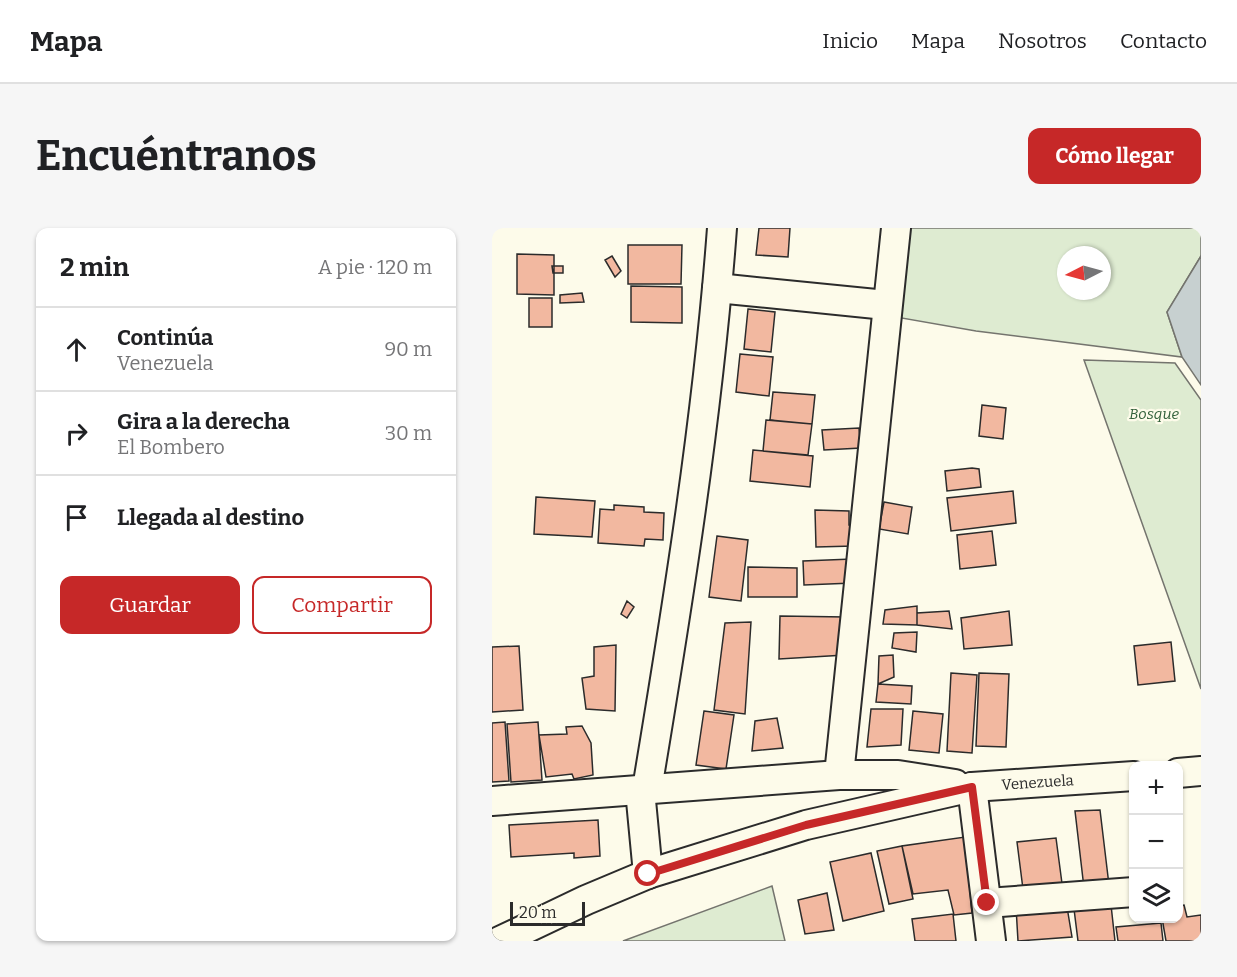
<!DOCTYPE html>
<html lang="es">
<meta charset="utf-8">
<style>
:root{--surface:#fff;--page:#f6f6f6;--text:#202124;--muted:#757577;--line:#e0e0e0;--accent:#c62828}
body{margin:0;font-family:Bitter,serif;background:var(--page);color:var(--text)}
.controls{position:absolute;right:18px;bottom:18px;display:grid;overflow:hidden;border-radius:12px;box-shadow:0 2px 4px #0004}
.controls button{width:54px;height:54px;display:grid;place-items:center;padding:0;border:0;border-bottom:2px solid var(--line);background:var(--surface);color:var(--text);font:30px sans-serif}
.compass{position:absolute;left:565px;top:18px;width:54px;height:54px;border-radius:50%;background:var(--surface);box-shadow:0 2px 4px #0004;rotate:264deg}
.scale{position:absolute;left:18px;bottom:15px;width:75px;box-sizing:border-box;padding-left:6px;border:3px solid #2b2b2b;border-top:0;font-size:16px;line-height:21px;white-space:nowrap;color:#2b2b2b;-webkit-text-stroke:4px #fdfbea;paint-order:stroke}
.stop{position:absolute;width:18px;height:18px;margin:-14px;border:4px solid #c62828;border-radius:50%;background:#fff}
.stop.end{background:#c62828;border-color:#fff;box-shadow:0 2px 6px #0008}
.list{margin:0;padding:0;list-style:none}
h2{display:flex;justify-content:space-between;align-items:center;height:78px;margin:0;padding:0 24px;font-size:26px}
h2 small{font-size:20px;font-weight:400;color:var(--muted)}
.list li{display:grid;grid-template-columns:39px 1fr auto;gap:18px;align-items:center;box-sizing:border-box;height:84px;padding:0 24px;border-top:2px solid var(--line)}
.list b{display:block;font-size:22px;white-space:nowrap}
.list p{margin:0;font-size:20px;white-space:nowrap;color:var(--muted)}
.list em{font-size:20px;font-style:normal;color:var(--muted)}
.actions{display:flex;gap:12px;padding:18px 24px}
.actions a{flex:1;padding:14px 0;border:2px solid var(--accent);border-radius:12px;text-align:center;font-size:21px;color:var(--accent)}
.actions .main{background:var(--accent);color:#fff}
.icon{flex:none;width:33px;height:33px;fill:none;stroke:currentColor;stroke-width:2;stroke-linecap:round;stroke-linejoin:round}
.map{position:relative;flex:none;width:709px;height:713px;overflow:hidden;border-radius:12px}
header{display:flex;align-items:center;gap:36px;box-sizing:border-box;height:84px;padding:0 30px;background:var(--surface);border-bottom:2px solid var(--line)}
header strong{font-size:28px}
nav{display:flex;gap:33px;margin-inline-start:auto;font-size:21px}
.intro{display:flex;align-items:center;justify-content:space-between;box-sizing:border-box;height:144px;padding:0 36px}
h1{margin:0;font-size:42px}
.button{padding:15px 27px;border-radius:12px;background:var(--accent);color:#fff;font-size:21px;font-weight:700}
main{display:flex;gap:36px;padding:0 36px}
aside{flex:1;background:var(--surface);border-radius:12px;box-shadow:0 2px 4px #0004}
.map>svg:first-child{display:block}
</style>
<header>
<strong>Mapa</strong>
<nav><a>Inicio</a><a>Mapa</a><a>Nosotros</a><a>Contacto</a></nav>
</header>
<div class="intro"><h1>Encuéntranos</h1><a class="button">Cómo llegar</a></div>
<main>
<aside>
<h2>2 min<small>A pie · 120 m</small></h2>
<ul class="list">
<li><svg class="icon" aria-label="ahead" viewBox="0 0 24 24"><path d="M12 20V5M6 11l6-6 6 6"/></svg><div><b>Continúa</b><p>Venezuela</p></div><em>90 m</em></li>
<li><svg class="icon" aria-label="right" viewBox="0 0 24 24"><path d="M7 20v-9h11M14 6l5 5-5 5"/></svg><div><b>Gira a la derecha</b><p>El Bombero</p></div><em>30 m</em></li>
<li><svg class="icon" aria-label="arrive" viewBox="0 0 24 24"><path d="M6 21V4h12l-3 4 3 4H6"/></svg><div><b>Llegada al destino</b></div></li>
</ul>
<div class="actions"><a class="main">Guardar</a><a>Compartir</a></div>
</aside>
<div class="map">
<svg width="709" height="713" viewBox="0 0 709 713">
<rect width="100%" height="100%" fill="#fdfbea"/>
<!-- green -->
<path fill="#deebd1" stroke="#74746e" stroke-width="1.5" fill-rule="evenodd" d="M409 0H709V28L675 84 690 129 484 103 398 88ZM574 27H610V63H574Z
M592 132 683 135 709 172V461Z
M280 658 293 713H131Z"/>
<!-- water -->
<path fill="#c7d0d0" stroke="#74746e" stroke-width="1.5" d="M709 28V157L690 129 675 84Z"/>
<!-- building -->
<path fill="#f2b8a0" stroke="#2b2b2b" stroke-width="1.5" d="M267 0H298L296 29 264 27Z
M136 17H190L189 56H136Z
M25 26 62 27V67L25 66Z
M120 28 129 43 123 49 113 32Z
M60 38H71V45H61Z
M139 58 190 59V95L139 94Z
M90 65 92 74 68 75V67Z
M37 70H60V99H37Z
M256 81 283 84 279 124 252 121Z
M248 126 281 129 277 168 244 164Z
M281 164 323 167 320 196 278 192Z
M490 177 514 180 511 211 487 208Z
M274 192 320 196 316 227 271 223Z
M367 200 369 220 332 222 330 202Z
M261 222 321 228 318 259 258 253Z
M480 240 487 241 489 259 455 263 453 243Z
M521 263 524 295 459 303 455 270Z
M44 269 103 273 100 309 42 306Z
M392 274 420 279 416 306 387 301Z
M122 277 152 279V284L172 285 171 312 153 311 152 318 106 315 108 281 122 282Z
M323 282 357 283V297H362V318L324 319Z
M500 303 504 337 468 341 465 307Z
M225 308 256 312 249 373 217 369Z
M360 331 361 355 312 357 311 333Z
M256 339 305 340V369H256Z
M135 373 142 379 135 390 129 386Z
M425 378V397L391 396 393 382Z
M457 383 460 401 425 397V385Z
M517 383 520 417 472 421 469 390Z
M288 388 354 389 353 427 287 431Z
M259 394 253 486 222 482 233 395Z
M425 404 424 424 400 420 402 405Z
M679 414 683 453 646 457 642 418Z
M124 417 123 483 94 481 90 450 102 448V419Z
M27 418 31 482 0 484V419Z
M401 427 402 449 386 456 387 428Z
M459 445 485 447 480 525 455 523Z
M487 445 517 446 514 519 484 518Z
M386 456 420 458 419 476 384 474Z
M379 481H411L409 517 375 519Z
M212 483 242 487 234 541 204 537Z
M421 483 451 486 447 525 417 522Z
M285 490 291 520 260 523 263 493Z
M13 494 17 553 0 554V495Z
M46 494 50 552 19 554 15 496Z
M90 498 99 515 101 547 82 551 80 546 54 549 47 507 75 506 74 499Z
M608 582 617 657 592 660 583 583Z
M106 592 108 628 82 630V625L19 629 17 597Z
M473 609 480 685 462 687 456 662 421 666 410 618Z
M564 610 571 663 532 669 525 614Z
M410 618 421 671 397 676 385 623Z
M379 625 392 683 351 693 338 634Z
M335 665 342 702 313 706 306 672Z
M574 673 580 709 526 713 524 679Z
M619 677 623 713H586L582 681Z
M692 677 695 689 709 687V713H674L670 690H686V678Z
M461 686 464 713H423L420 691Z
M669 695 671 713H626L624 699Z"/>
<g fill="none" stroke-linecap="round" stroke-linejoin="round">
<!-- minor casing -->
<g stroke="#2b2b2b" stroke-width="32">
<g id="minor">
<path d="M225 60 394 77"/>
<path d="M686 545 709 543"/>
<path d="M347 547 404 0"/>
<path d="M480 559 499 713"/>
<path d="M0 573 347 547H406L463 556"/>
<path d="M156 646 148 562 155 561C186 375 216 188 230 0"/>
<path d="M495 675 642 664"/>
<path id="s1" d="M8 713 94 672 156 646 314 597 480 559 642 548"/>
</g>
</g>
<!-- minor -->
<use href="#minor" stroke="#fdfbea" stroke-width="28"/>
</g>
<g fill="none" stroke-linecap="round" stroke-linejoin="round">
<!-- route -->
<path stroke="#c62828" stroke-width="8" d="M156 646 314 597 480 559 495 675"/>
</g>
<g text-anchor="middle" stroke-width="4.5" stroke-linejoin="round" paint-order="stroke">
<!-- park labels -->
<g font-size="15" font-style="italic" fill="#34623c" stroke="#fdfbea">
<text x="662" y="191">Bosque</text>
</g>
<!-- street labels -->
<g font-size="15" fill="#2b2b2b" stroke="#fdfbea">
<text dy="5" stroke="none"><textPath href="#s1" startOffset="564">Venezuela</textPath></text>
</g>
</g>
</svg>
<div class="controls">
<button>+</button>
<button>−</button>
<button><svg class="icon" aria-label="layers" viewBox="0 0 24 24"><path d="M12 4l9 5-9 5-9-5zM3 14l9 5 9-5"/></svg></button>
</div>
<svg class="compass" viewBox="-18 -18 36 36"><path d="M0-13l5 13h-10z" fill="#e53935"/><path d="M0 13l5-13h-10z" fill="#757577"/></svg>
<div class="scale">20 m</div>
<div class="stop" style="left:156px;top:646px"></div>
<div class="stop end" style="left:495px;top:675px"></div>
</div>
</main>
